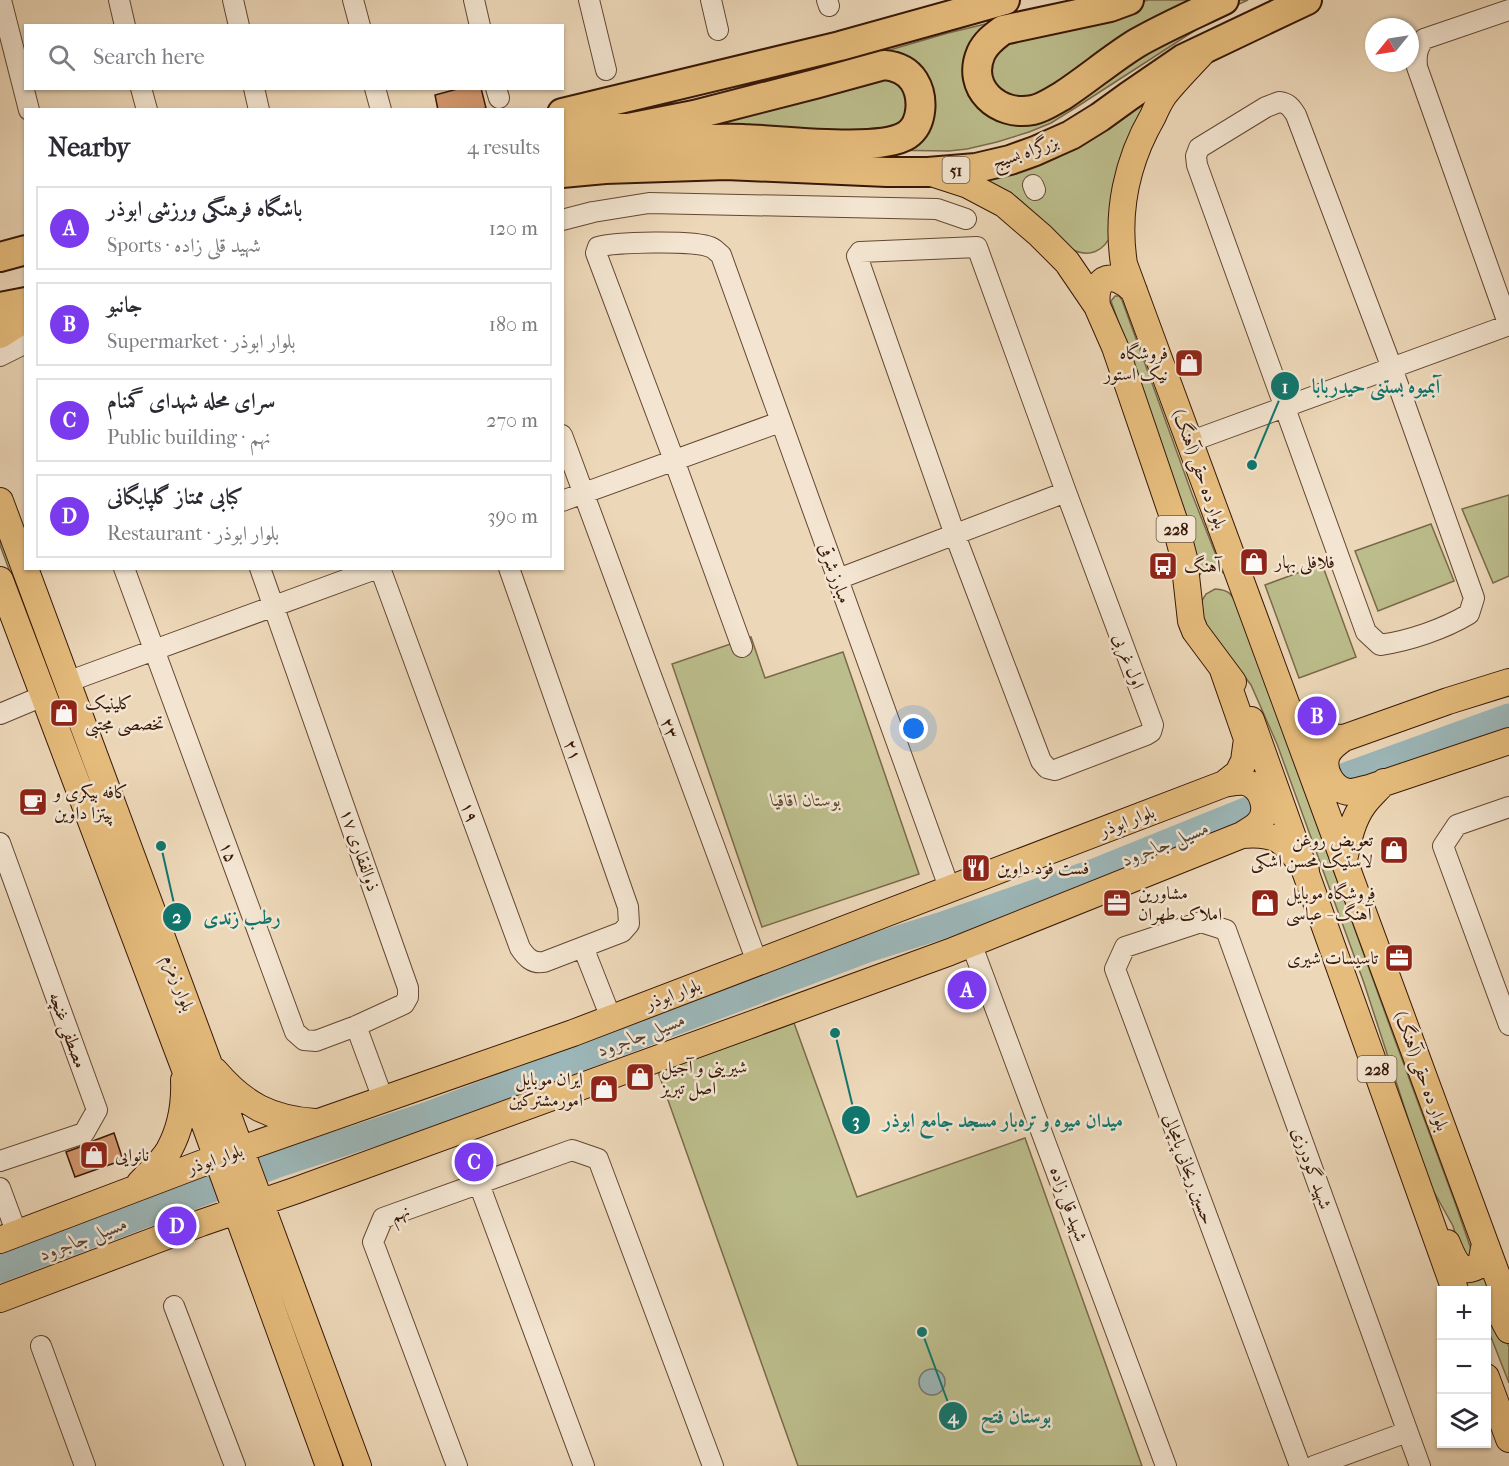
<!DOCTYPE html>
<meta charset="utf-8">
<style>
:root{--surface:#fff;--page:#f2f2f3;--text:#2b2b33;--muted:#7c7c81;--line:#e1e1e2;--accent:#7c3aed}
body{margin:0;font-family:"IM FELL French Canon",Amiri,serif;background:var(--page);color:var(--text)}
.controls{position:absolute;right:18px;bottom:18px;display:grid;overflow:hidden;border-radius:0px;box-shadow:0 2px 4px #0004}
.controls button{width:54px;height:54px;display:grid;place-items:center;padding:0;border:0;border-bottom:2px solid var(--line);background:var(--surface);color:var(--text);font:30px sans-serif}
.compass{position:absolute;left:1365px;top:18px;width:54px;height:54px;border-radius:50%;background:var(--surface);box-shadow:0 2px 4px #0004;rotate:240deg}
.you{position:absolute;left:914px;top:729px;width:21px;height:21px;margin:-15px;border:4px solid #fff;border-radius:50%;background:#1a73e8;box-shadow:0 0 0 9px #1a73e833}
.badge{display:grid;place-items:center;width:39px;height:39px;border-radius:50%;background:var(--accent);color:#fff;font-size:20px;font-weight:700}
.pin{position:absolute;translate:-50% -50%;border:3px solid #fff;box-shadow:0 2px 6px #0006}
.list{margin:0;padding:0;list-style:none}
h2{display:flex;justify-content:space-between;align-items:center;height:78px;margin:0;padding:0 24px;font-size:26px}
h2 small{font-size:20px;font-weight:400;color:var(--muted)}
.list li{display:grid;grid-template-columns:39px 1fr auto;gap:18px;align-items:center;box-sizing:border-box;height:84px;margin:0 12px 12px;padding:0 12px;border:2px solid var(--line);border-radius:0px}
.list b{display:block;font-size:22px;white-space:nowrap}
.list p{margin:0;font-size:20px;white-space:nowrap;color:var(--muted)}
.list em{font-size:20px;font-style:normal;color:var(--muted)}
.icon{flex:none;width:33px;height:33px;fill:none;stroke:currentColor;stroke-width:2;stroke-linecap:round;stroke-linejoin:round}
.map{position:relative;flex:none;width:1509px;height:1466px;overflow:hidden}
.search{position:absolute;background:var(--surface);box-shadow:0 2px 4px #0004;left:24px;top:24px;width:540px;height:66px;display:flex;align-items:center;gap:15px;box-sizing:border-box;padding:0 21px;border-radius:0px;color:var(--muted);font-size:22px}
.panel{position:absolute;background:var(--surface);box-shadow:0 2px 4px #0004;left:24px;top:108px;width:540px;height:462px;border-radius:0px}
.map>svg:first-child{display:block}
</style>
<div class="map">
<svg width="1509" height="1466" viewBox="0 0 1509 1466">
<rect width="100%" height="100%" fill="#ecd7b8"/>
<filter id="stains"><feTurbulence type="fractalNoise" baseFrequency=".00333" numOctaves="4"/><feColorMatrix values="0 0 0 0 .2 0 0 0 0 .09 0 0 0 0 .02 0 0 0 .5 -.17"/></filter>
<radialGradient id="worn" r=".72"><stop offset=".6" stop-color="#630" stop-opacity="0"/><stop offset="1" stop-color="#630" stop-opacity=".3"/></radialGradient>
<!-- green -->
<path fill="#bcbd8c" stroke="#7a6a49" stroke-width="1.5" d="M1085 0 984 35 998 119 1239 0H1248L1228 9 1075 108 1051 123 1029 132 997 142 967 149 949 151 878 150 905 146 923 72 838 65 948 33Z
M1148 0H1205L1060 87 1014 103 994 86 990 69 993 56 1002 44 1113 13Z
M894 75 911 101 900 132 655 135Z
M1154 96 1112 233C1104 252 1089 258 1071 249L974 182C988 179 1002 177 1016 174 1067 160 1110 124 1154 96Z
M1115 296H1119L1122 300 1192 494 1223 573 1215 565 1206 567 1194 582 1156 429 1111 301Z
M1509 495V576L1493 583 1462 509Z
M0 523 65 699 58 703 0 545Z
M1431 524 1454 581 1378 611 1355 551Z
M1322 564 1356 657 1299 678 1265 585Z
M1215 589C1231 590 1232 595 1239 609L1392 1032 1457 1208 1473 1255 1467 1259 1462 1256 1453 1226 1429 1183 1364 983 1277 744 1251 685 1204 623 1201 602 1206 594Z
M751 637 765 678 843 652 919 874 762 927 672 664Z
M794 1023 857 1197 1025 1138 1142 1466H798L658 1072Z
M1488 1267 1501 1303 1487 1299 1486 1290H1461L1456 1277C1473 1283 1477 1282 1488 1267Z
M1492 1322 1501 1328 1509 1347V1383L1489 1332Z"/>
<!-- water -->
<path fill="#9cb7b9" stroke="#747771" stroke-width="1.5" d="M919 1382a13 13 0 1 1 26 0a13 13 0 1 1-26 0Z"/>
<g fill="none" stroke-linecap="round" stroke-linejoin="round">
<!-- river -->
<path stroke="#9cb7b9" stroke-width="27" d="M1340 778 1509 717
M0 1269 275 1165 431 1114 867 949 940 926 1092 873 1248 810"/>
</g>
<!-- building -->
<path fill="#d3976d" stroke="#371706" stroke-width="1.5" d="M461 88H481L486 108 479 110H438L435 95Z
M114 1133 123 1160 75 1177 66 1152 88 1144 93 1141Z"/>
<g fill="none" stroke-linecap="round" stroke-linejoin="round">
<!-- minor casing -->
<g stroke="#644732" stroke-width="22">
<path id="minor" d="M1 0 29 110
M119 0 125 26
M233 0 239 26
M353 0 360 26
M474 0 480 26
M589 0 606 70
M711 0 718 30
M827 0 829 6
M1509 10 1424 39C1417 48 1416 55 1417 67L1509 326
M141 88 147 110
M254 88 259 110
M375 88 381 110
M496 88 499 98
M1279 102C1288 103 1291 107 1296 115L1392 368 1474 598 1469 614C1444 629 1409 641 1380 645L1366 632 1197 165 1196 156 1199 148 1266 107Z
M1033 185 1035 190
M562 220 593 212 649 203 937 209 966 219
M977 247 1066 492 1153 725 1151 732 1146 735 1055 770 1047 768 1041 761 955 535 857 256 860 252Z
M0 356 26 343
M562 435 757 962
M1189 442 1509 325
M562 501 780 422
M124 568 295 1032 304 1040 316 1041 356 1026 404 1004 408 997V988L260 568
M380 568 520 948C526 957 532 964 544 962L622 932 629 924 628 907 509 568
M838 579 1066 492
M742 647 674 460 596 253 598 247C614 242 694 240 710 247 714 248 717 252 721 255L950 890
M67 682 378 568
M0 714 43 696
M1509 807 1457 825 1443 846 1509 1025
M0 843 97 1110 84 1133 0 1161
M971 943 1166 1466
M583 947 611 1018
M356 1026 383 1099
M479 1184 584 1466
M0 1188 17 1234
M174 1306 235 1466
M41 1346 85 1466
M457 1466 373 1242 383 1218 572 1150 598 1159 713 1466
M1300 1466 1115 969 1125 947 1201 922 1226 930 1420 1466
M1314 1466 1407 1432"/>
</g>
<!-- major casing -->
<g stroke="#371706" stroke-width="28">
<path id="major" d="M1201 54C1189 67 1175 81 1164 95 1160 101 1156 109 1153 116 1127 161 1116 212 1124 264L1509 1308
M931 173 968 185 1004 204 1040 235 1067 262 1097 306 1115 347 1174 520 1184 558 1191 621 1195 631 1233 682
M1097 306C1093 274 1115 271 1134 291
M0 335 19 323 26 320
M0 501 358 1466
M0 580 184 1067 329 1466
M1294 713 1311 732 1320 737 1344 738 1448 701 1509 682
M1251 720 1455 1290
M1344 738C1338 742 1330 748 1327 755 1321 770 1333 791 1350 792 1356 792 1363 789 1369 788L1509 741
M1224 784C1230 783 1238 781 1244 782 1262 785 1271 811 1258 824 1254 828 1247 832 1242 835
M1344 860C1348 841 1352 820 1364 804 1370 796 1378 789 1384 782
M215 1071C244 1105 271 1119 315 1122
M140 1183C150 1172 162 1162 169 1150 181 1128 185 1104 184 1080
M0 1240 216 1158 573 1033 1224 784 1238 773 1244 761 1247 739 1223 670
M1447 1243C1454 1260 1460 1278 1481 1264L1485 1243
M0 1299 201 1223 297 1190 950 952 1242 835C1280 832 1285 842 1306 871
M1486 1309 1494 1310 1502 1317 1509 1330
M1486 1377 1509 1439"/>
</g>
<!-- highway casing -->
<g stroke="#371706" stroke-width="32">
<path id="highway" d="M1129 0 1110 7 1003 30C995 36 986 42 981 53 966 88 998 117 1033 110 1043 108 1053 101 1062 96 1088 79 1111 59 1137 43 1165 27 1195 14 1224 0
M562 113 840 46 1005 0
M562 128H628L694 115 815 84 884 65C896 66 907 70 914 81 924 97 923 124 907 135 880 153 779 140 744 139 726 138 708 139 690 140 652 141 614 147 576 151L562 154
M562 173 605 169 726 165 887 172H928L976 168 1010 160 1035 151 1071 135 1100 117 1129 96 1183 59 1307 0
M0 257 26 250
M0 307 26 302"/>
</g>
<!-- minor -->
<use href="#minor" stroke="#f3e5d1" stroke-width="20"/>
<!-- major -->
<use href="#major" stroke="#e6bc7c" stroke-width="26"/>
<!-- highway -->
<use href="#highway" stroke="#e6bc7c" stroke-width="28"/>
</g>
<!-- icons -->
<defs>
<g id="shop-square" transform="scale(1.5)"><rect x="-9" y="-9" width="18" height="18" rx="4" fill="#8f2418" stroke="#f3e5d1"/><path d="M-5-2.5h2.3a2.7 3.5 0 0 1 5.4 0H5L5.5 6h-11ZM-1.5-2.5h3a1.5 2.3 0 0 0-3 0Z" fill="#fff"/></g>
<g id="bus-square" transform="scale(1.5)"><rect x="-9" y="-9" width="18" height="18" rx="4" fill="#8f2418" stroke="#f3e5d1"/><path d="M-5-6H5V4H4V6H2V4H-2V6H-4V4H-5ZM-3.5-4V0h7V-4ZM-3.5 1.2v1.5H-2V1.2ZM2 1.2v1.5H3.5V1.2Z" fill="#fff"/></g>
<g id="cafe-square" transform="scale(1.5)"><rect x="-9" y="-9" width="18" height="18" rx="4" fill="#8f2418" stroke="#f3e5d1"/><path d="M-5.5-4.5H6V0H3Q3 3.5 0 3.5H-2.5Q-5.5 3.5-5.5 0ZM3-3.2v2h1.7v-2ZM-6 4.5H4V6H-6Z" fill="#fff"/></g>
<g id="restaurant-square" transform="scale(1.5)"><rect x="-9" y="-9" width="18" height="18" rx="4" fill="#8f2418" stroke="#f3e5d1"/><path d="M-5-6h1v4h1v-4h1v4h1v-4h1v5L-1.5 .5V6h-2V.5L-5-1ZM5-6V6H3V1.5H1.5Q1.5-4 5-6Z" fill="#fff"/></g>
<g id="office-square" transform="scale(1.5)"><rect x="-9" y="-9" width="18" height="18" rx="4" fill="#8f2418" stroke="#f3e5d1"/><path d="M-6-3h4V-5.5h4V-3h4V5H-6ZM-1-4.5V-3h2v-1.5ZM-6 0V1H6V0Z" fill="#fff"/></g>
</defs>
<g fill-rule="evenodd">
<use href="#shop-square" x="1189" y="363"/>
<use href="#shop-square" x="1254" y="562"/>
<use href="#bus-square" x="1163" y="566"/>
<use href="#shop-square" x="64" y="713"/>
<use href="#cafe-square" x="33" y="802"/>
<use href="#shop-square" x="1394" y="850"/>
<use href="#restaurant-square" x="976" y="868"/>
<use href="#office-square" x="1117" y="903"/>
<use href="#shop-square" x="1265" y="903"/>
<use href="#office-square" x="1399" y="958"/>
<use href="#shop-square" x="640" y="1077"/>
<use href="#shop-square" x="604" y="1089"/>
<use href="#shop-square" x="94" y="1155"/>
</g>
<g text-anchor="middle" stroke-width="5" stroke-linejoin="round" paint-order="stroke">
<!-- shield labels -->
<g fill="#f3e5d1" stroke="#6f5543" stroke-width="1.5">
<rect x="942.5" y="157" width="27" height="26" rx="4.5"/>
<rect x="1156.5" y="516" width="39" height="26" rx="4.5"/>
<rect x="1357.5" y="1056" width="39" height="26" rx="4.5"/>
</g>
<g font-size="16" font-weight="bold" fill="#371706">
<text x="956" y="176">51</text>
<text x="1176" y="535">228</text>
<text x="1377" y="1075">228</text>
</g>
<!-- street labels -->
<g font-size="18" fill="#371706" stroke="#f3e5d1">
<text transform="translate(1025 152) rotate(-19)" y="6">بزرگراه بسیج</text>
<text transform="translate(1200 469) rotate(70)" y="6">بلوار ده حقی (آهنگ)</text>
<text transform="translate(835 573) rotate(70)" y="6">مبارز شرقی</text>
<text transform="translate(1129 661) rotate(69)" y="6">اول غربی</text>
<text transform="translate(670 728) rotate(70)" y="6">۲۳</text>
<text transform="translate(573 750) rotate(71)" y="6">۲۱</text>
<text transform="translate(470 812) rotate(70)" y="6">۱۹</text>
<text transform="translate(1127 821) rotate(-21)" y="6">بلوار ابوذر</text>
<text transform="translate(360 850) rotate(71)" y="6">ذوالفقاری ۱۷</text>
<text transform="translate(229 852) rotate(70)" y="6">۱۵</text>
<text transform="translate(179 983) rotate(70)" y="6">بلوار زمزم</text>
<text transform="translate(673 994) rotate(-21)" y="6">بلوار ابوذر</text>
<text transform="translate(68 1030) rotate(70)" y="6">مصطفی غنچه</text>
<text transform="translate(1422 1071) rotate(70)" y="6">بلوار ده حقی (آهنگ)</text>
<text transform="translate(215 1159) rotate(-19)" y="6">بلوار ابوذر</text>
<text transform="translate(1312 1168) rotate(70)" y="6">شهید گودرزی</text>
<text transform="translate(1189 1169) rotate(70)" y="6">حسین ریحانی پامچالی</text>
<text transform="translate(1069 1204) rotate(70)" y="6">شهید قلی زاده</text>
<text transform="translate(400 1213) rotate(-20)" y="6">نهم</text>
</g>
<!-- poi labels -->
<g font-size="18" fill="#371706" stroke="#f3e5d1" text-anchor="start">
<text x="1168" y="359" text-anchor="end">فروشگاه<tspan x="1168" dy="21">نیک استور</tspan></text>
<text x="1275" y="568">فلافلی بهار</text>
<text x="1184" y="572">آهنگ</text>
<text x="85" y="709">کلینیک<tspan x="85" dy="21">تخصصی مجتبی</tspan></text>
<text x="54" y="798">کافه بیکری و<tspan x="54" dy="21">پیتزا داوین</tspan></text>
<text x="1373" y="846" text-anchor="end">تعویض روغن<tspan x="1373" dy="21">لاستیک محسن اشکی</tspan></text>
<text x="997" y="874">فست فود داوین</text>
<text x="1138" y="899">مشاورین<tspan x="1138" dy="21">املاک طهران</tspan></text>
<text x="1286" y="899">فروشگاه موبایل<tspan x="1286" dy="21">آهنگ - عباسی</tspan></text>
<text x="1378" y="964" text-anchor="end">تاسیسات شیری</text>
<text x="661" y="1073">شیرینی و آجیل<tspan x="661" dy="21">اصل تبریز</tspan></text>
<text x="583" y="1085" text-anchor="end">ایران موبایل<tspan x="583" dy="21">امورمشترکین</tspan></text>
<text x="115" y="1161">نانوایی</text>
</g>
<!-- park labels -->
<g font-size="18" font-style="italic" fill="#5f492e" stroke="#f3e5d1">
<text x="806" y="806">بوستان اقاقیا</text>
</g>
<!-- water labels -->
<g font-size="20" font-style="italic" fill="#55473c" stroke="#f3e5d1">
<text transform="translate(1165 843) rotate(-22)" y="7">مسیل جاجرود</text>
<text transform="translate(641 1034) rotate(-21)" y="7">مسیل جاجرود</text>
<text transform="translate(83 1238) rotate(-21)" y="7">مسیل جاجرود</text>
</g>
</g>
<!-- callouts -->
<path fill="none" stroke="#0f766e" stroke-width="2" d="M1252 465L1285 386M161 846L177 917M835 1033L856 1120M922 1332L953 1416"/>
<g fill="#0f766e" stroke="#f3e5d1" stroke-width="2">
<circle cx="1252" cy="465" r="6"/>
<circle cx="161" cy="846" r="6"/>
<circle cx="835" cy="1033" r="6"/>
<circle cx="922" cy="1332" r="6"/>
<circle cx="1285" cy="386" r="15"/>
<circle cx="177" cy="917" r="15"/>
<circle cx="856" cy="1120" r="15"/>
<circle cx="953" cy="1416" r="15"/>
</g>
<g font-size="18" text-anchor="middle" font-weight="bold" fill="#fff">
<text x="1285" y="393">1</text>
<text x="177" y="923">2</text>
<text x="856" y="1127">3</text>
<text x="953" y="1423">4</text>
</g>
<g font-size="20" text-anchor="middle" font-weight="bold" fill="#0f766e" stroke="#f3e5d1" stroke-width="5" stroke-linejoin="round" paint-order="stroke">
<text x="1376" y="393">آبمیوه بستنی حیدربابا</text>
<text x="242" y="924">رطب زندی</text>
<text x="1003" y="1127">میدان میوه و تره‌بار مسجد جامع ابوذر</text>
<text x="1016" y="1423">بوستان فتح</text>
</g>
<rect width="100%" height="100%" filter="url(#stains)"/>
<rect width="100%" height="100%" fill="url(#worn)"/>
</svg>
<div class="controls">
<button>+</button>
<button>−</button>
<button><svg class="icon" aria-label="layers" viewBox="0 0 24 24"><path d="M12 4l9 5-9 5-9-5zM3 14l9 5 9-5"/></svg></button>
</div>
<svg class="compass" viewBox="-18 -18 36 36"><path d="M0-13l5 13h-10z" fill="#e53935"/><path d="M0 13l5-13h-10z" fill="#7c7c81"/></svg>
<div class="you"></div>
<div class="pin badge" style="left:967px;top:990px">A</div>
<div class="pin badge" style="left:1317px;top:716px">B</div>
<div class="pin badge" style="left:474px;top:1162px">C</div>
<div class="pin badge" style="left:177px;top:1226px">D</div>
<div class="search"><svg class="icon" aria-label="search" viewBox="0 0 24 24"><circle cx="10" cy="10" r="6"/><path d="M15 15l6 6"/></svg>Search here</div>
<section class="panel">
<h2>Nearby<small>4 results</small></h2>
<ul class="list">
<li><span class="badge">A</span><div><b>باشگاه فرهنگی ورزشی ابوذر</b><p>Sports · شهید قلی زاده</p></div><em>120 m</em></li>
<li><span class="badge">B</span><div><b>جانبو</b><p>Supermarket · بلوار ابوذر</p></div><em>180 m</em></li>
<li><span class="badge">C</span><div><b>سرای محله شهدای گمنام</b><p>Public building · نهم</p></div><em>270 m</em></li>
<li><span class="badge">D</span><div><b>کبابی ممتاز گلپایگانی</b><p>Restaurant · بلوار ابوذر</p></div><em>390 m</em></li>
</ul>
</section>
</div>
